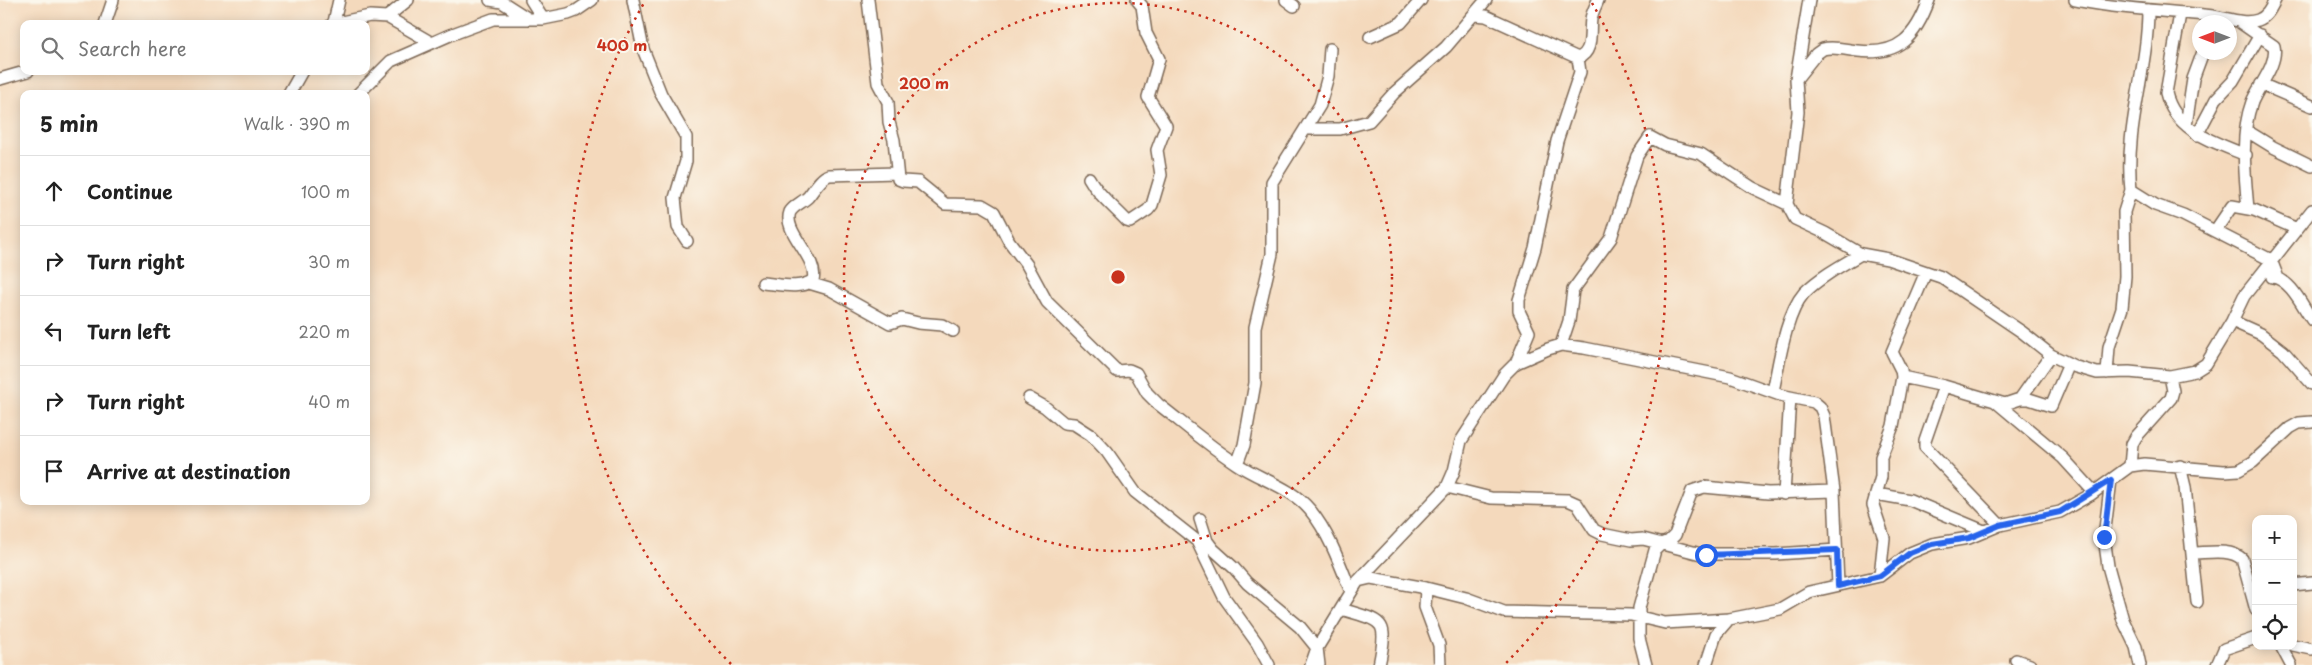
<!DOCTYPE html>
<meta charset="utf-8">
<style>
:root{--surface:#fff;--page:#f6f6f6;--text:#222;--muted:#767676;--line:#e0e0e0}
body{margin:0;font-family:"Playpen Sans",sans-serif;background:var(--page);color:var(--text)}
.controls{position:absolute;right:15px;bottom:15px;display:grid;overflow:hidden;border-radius:10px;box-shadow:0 2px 12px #0003}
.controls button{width:45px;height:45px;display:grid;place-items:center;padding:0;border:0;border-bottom:1px solid var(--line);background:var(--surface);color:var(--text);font:25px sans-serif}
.compass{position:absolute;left:2192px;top:15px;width:45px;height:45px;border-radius:50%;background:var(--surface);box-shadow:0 2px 12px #0003;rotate:270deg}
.stop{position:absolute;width:15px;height:15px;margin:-11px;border:4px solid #2563eb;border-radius:50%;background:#fff}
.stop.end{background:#2563eb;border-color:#fff;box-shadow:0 1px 5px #0008}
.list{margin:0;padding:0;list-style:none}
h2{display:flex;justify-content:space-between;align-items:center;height:65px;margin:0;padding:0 20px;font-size:21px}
h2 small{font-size:16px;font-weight:400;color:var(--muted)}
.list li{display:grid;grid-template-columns:32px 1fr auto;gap:15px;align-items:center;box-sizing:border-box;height:70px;padding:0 20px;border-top:1px solid var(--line)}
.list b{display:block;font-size:19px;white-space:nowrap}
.list em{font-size:16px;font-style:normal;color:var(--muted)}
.icon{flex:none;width:28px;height:28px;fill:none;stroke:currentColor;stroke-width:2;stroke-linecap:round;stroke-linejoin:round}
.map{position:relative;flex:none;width:2312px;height:665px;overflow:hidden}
.search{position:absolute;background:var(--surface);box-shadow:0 2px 12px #0003;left:20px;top:20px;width:350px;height:55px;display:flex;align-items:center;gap:12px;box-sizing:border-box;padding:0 18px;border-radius:10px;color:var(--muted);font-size:19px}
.panel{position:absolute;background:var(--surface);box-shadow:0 2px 12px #0003;left:20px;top:90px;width:350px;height:415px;border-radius:10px}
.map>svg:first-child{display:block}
</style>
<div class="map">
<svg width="2312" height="665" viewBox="0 0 2312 665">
<rect width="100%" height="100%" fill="#fbf7ec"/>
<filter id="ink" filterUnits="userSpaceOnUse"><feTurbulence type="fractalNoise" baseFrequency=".02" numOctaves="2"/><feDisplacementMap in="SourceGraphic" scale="10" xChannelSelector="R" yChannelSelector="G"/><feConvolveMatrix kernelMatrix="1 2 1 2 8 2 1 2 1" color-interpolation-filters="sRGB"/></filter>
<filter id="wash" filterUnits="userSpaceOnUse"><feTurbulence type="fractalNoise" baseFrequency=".0096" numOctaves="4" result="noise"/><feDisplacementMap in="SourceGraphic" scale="20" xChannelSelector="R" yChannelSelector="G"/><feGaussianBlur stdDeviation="1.12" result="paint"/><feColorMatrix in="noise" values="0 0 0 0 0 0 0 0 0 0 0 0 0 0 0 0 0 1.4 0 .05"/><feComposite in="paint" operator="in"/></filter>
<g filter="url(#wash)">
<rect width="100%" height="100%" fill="#f4d9bc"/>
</g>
<g filter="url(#ink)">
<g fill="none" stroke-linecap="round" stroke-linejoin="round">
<!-- minor casing -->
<g stroke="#7c6755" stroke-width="14">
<path id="minor" d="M490 0 502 2 527 18
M531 0 543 19
M633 0 643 49 661 94 686 137V161L675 198 678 227 687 241
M868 0 878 83 888 102 889 122 894 140 898 179 903 181 918 182 945 204 982 205 994 212 1009 241 1027 265 1047 302 1117 371 1129 370 1136 373 1147 393 1158 404C1184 424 1209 446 1237 464 1261 480 1291 487 1310 510 1329 533 1340 564 1351 592
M1286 0 1294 6
M2075 0C2121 10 2167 10 2213 16 2227 18 2244 25 2258 20 2267 17 2271 8 2275 0
M2148 10C2148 70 2124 129 2131 190L2155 205 2183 215 2271 260 2278 278
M2180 14 2166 93C2175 131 2214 142 2246 155
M1475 15 1486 16 1578 58C1594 52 1589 32 1591 19 1592 12 1596 6 1598 0
M387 17 408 0
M2238 21 2274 46C2278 64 2259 85 2252 102 2240 134 2245 175 2248 209
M334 22 339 0
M105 24 113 0
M332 24 370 16 387 17 432 43
M1370 37 1401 23 1421 0
M1797 78 1816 54 1823 49C1834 46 1847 50 1858 51 1899 56 1916 36 1929 0
M0 79 28 71
M2261 84 2312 106
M289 94 302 71
M358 94 391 61 450 35 493 19H543L568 14 576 11 592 0
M2186 125 2193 79 2203 52
M1305 129H1340L1369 121 1394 93 1446 47 1486 0
M2247 131 2273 147 2312 166
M2197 135 2216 99 2233 81 2260 35
M1089 178C1098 195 1114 207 1127 221L1130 222 1148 210 1152 205 1161 175 1157 150 1166 126 1148 97 1159 59 1146 33 1142 6 1137 0
M2215 231 2232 206 2254 210 2297 229
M1861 254 1888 259 1941 277 2022 332 2051 355 2076 367 2097 373 2129 372 2170 376 2195 371 2206 364 2232 321 2244 296 2312 210
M2272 277C2290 278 2303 307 2312 320
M763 283C778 284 801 290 813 280 819 258 782 232 790 212 793 206 803 202 808 197 814 190 820 178 829 175L896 173
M809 283 829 289 890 323 902 319 918 323 942 325 953 331
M2232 321 2261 334 2283 351 2312 384
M1561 345 1569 321 1573 290 1611 238 1637 156 1650 137 1665 145 1701 154 1753 188 1787 204
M1516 363 1529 332 1519 311V300L1535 248 1557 141 1580 72 1578 58
M2107 373 2109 347 2122 308 2125 276 2124 212 2131 190
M1902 377 1944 386 2005 404 2020 399 2051 355
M1944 386 1925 441V447L2000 525
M1773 391C1779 364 1785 315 1804 293 1820 277 1842 265 1861 254L1825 233 1795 219 1787 204 1798 112 1796 79 1809 0
M1029 398 1045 407 1064 423 1074 424 1091 435 1107 452 1135 492 1197 541 1224 597 1257 643 1269 665
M2020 399H2029L2051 406 2069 364
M1996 402 2063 458 2094 492
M1237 464 1244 445 1255 383V327L1272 254V182L1320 105 1328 76 1330 49
M2130 466 2132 444 2136 437 2171 398 2173 391 2170 376
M2180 466 2185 487 2197 602
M2111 480 2104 537 2108 566 2123 620 2136 647 2140 665
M1447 487 1491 498 1568 500 1577 504 1594 530 1602 534 1631 540 1643 539 1701 554H1776L1837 550
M1784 494 1790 397
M1876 494 1910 500 1984 531
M1200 519 1207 541 1213 549 1234 568 1247 583 1300 627 1317 648 1311 665
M2192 553C2207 553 2230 548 2242 559L2256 610
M1880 576 1884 538 1873 505 1881 477V457L1893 426 1902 377 1901 370 1892 352 1926 272
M1358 581 1371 578 1426 588 1466 598 1504 612 1631 615 1665 623 1729 619
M2293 585 2312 583
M1426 588 1425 607 1439 645 1440 665
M1341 609C1383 622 1389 618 1379 665
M2293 645 2312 649
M2281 646 2291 665
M2016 660 2030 665
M1319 665 1317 648 1358 581 1447 487 1454 471 1461 441 1504 375 1516 363 1548 349 1561 345 1584 348 1730 377 1780 395 1814 402 1820 407 1824 416 1834 491
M1646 665 1639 638V608L1655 550 1661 544 1669 541 1675 535 1692 491 1704 487 1768 493 1834 491 1838 585
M1706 665 1716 634 1729 619 1780 609 1809 592 1880 576 1910 553 1932 544 1969 538 2000 525 2060 512 2090 495 2130 466 2144 464 2224 471 2239 470 2253 462 2290 428 2299 423 2312 422
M2217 665 2224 649 2256 638"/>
</g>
<!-- minor -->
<use href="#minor" stroke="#fff" stroke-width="11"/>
</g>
</g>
<g fill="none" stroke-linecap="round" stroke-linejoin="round" filter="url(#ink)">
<!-- route -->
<path stroke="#2563eb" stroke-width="6" d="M1706 555 1837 550 1838 586 1880 576 1910 553 1932 544 1969 538 2000 525 2060 512 2111 480 2104 537"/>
</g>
<!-- distance rings -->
<g fill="none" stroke="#c8321e" stroke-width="2.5" stroke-dasharray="2.5 5">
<circle cx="1118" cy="277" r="274"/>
<path d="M731 664A547 547 0 0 1 644 3M1592 3A547 547 0 0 1 1505 664"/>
</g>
<circle cx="1118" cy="277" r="8" fill="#c8321e" stroke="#fbf7ec" stroke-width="2.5"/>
<g font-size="15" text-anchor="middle" font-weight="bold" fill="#c8321e" stroke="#fbf7ec" stroke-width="4" stroke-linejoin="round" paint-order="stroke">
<text x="622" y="51">400 m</text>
<text x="924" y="89">200 m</text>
</g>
</svg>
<div class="controls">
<button>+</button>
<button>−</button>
<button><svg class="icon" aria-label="locate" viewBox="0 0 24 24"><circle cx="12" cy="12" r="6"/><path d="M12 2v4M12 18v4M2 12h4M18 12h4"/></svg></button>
</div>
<svg class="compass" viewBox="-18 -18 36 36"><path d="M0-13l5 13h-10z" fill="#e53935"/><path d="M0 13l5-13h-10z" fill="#767676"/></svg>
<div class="stop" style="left:1706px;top:555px"></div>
<div class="stop end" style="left:2104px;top:537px"></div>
<div class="search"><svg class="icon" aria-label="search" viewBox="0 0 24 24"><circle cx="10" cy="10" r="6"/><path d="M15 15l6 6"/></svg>Search here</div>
<section class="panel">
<h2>5 min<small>Walk · 390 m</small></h2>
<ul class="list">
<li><svg class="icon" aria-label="ahead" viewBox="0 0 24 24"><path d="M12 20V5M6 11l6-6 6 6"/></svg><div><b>Continue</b></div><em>100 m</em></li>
<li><svg class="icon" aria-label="right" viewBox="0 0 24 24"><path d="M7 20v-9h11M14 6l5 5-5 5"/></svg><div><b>Turn right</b></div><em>30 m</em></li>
<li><svg class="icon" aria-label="left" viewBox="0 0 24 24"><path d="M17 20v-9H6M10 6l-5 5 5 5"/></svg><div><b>Turn left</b></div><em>220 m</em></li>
<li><svg class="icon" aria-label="right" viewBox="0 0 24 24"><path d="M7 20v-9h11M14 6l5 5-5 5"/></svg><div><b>Turn right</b></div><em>40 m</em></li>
<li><svg class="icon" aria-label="arrive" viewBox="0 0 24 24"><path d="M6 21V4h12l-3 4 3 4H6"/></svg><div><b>Arrive at destination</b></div></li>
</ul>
</section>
</div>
